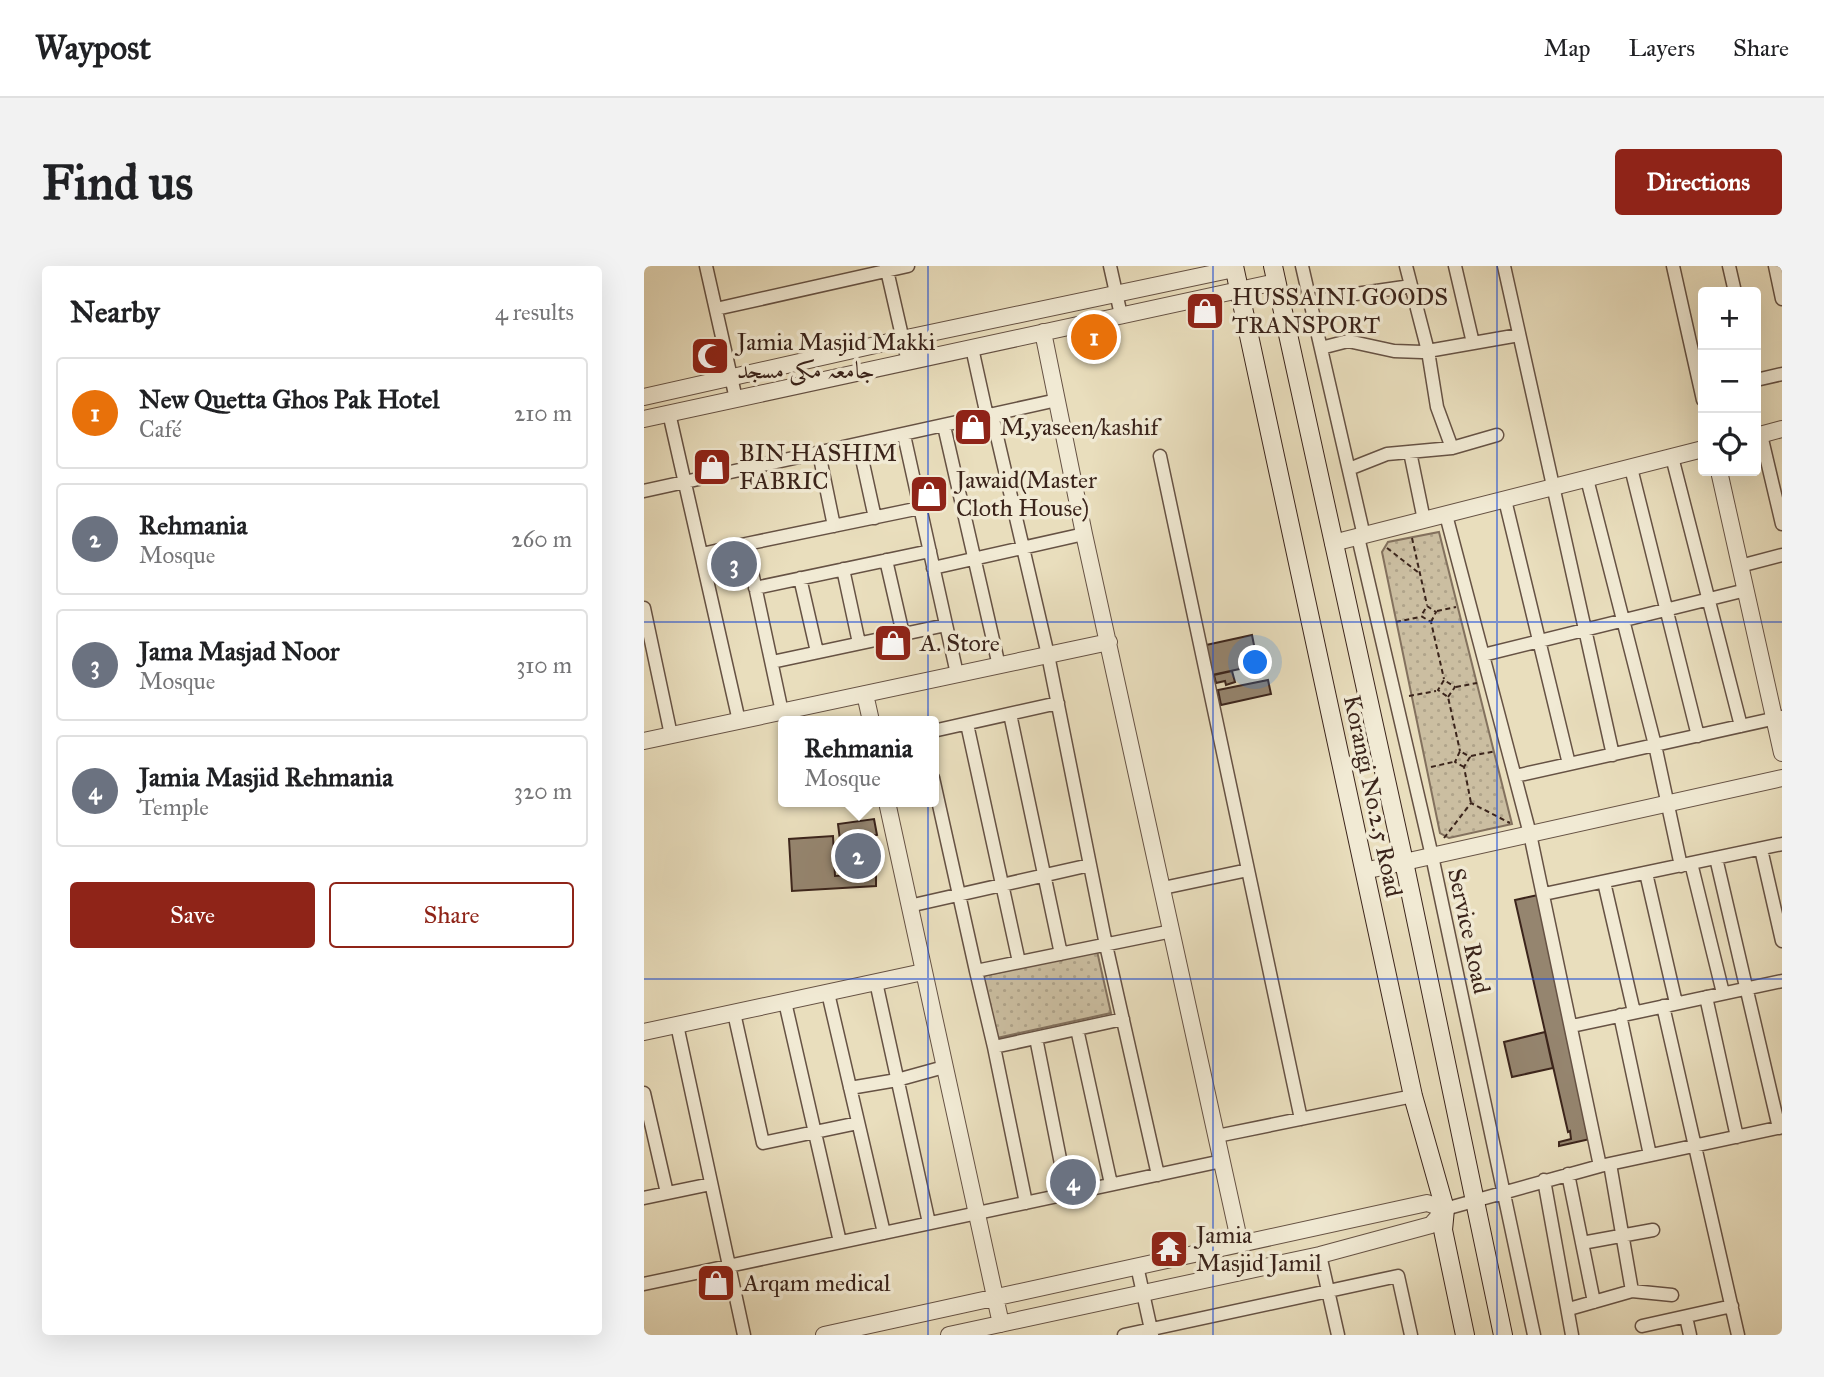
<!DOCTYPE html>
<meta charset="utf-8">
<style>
:root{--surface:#fff;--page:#f2f2f2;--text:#202124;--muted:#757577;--line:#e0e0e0;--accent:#8f2418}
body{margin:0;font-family:"IM FELL Great Primer",Amiri,serif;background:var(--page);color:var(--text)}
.controls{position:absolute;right:21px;top:21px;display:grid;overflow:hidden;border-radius:7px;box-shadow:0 7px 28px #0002}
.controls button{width:63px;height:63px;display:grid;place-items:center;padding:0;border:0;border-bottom:2px solid var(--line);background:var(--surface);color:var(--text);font:35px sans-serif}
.you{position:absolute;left:612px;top:397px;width:24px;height:24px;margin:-18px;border:5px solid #fff;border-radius:50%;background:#1a73e8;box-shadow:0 0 0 10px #1a73e833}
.badge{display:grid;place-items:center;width:46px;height:46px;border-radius:50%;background:var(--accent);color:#fff;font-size:23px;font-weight:700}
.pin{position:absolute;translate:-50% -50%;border:4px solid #fff;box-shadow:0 2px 7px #0006}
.popup{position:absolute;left:134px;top:450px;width:161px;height:91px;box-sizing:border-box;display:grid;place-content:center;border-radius:7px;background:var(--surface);filter:drop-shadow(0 2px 5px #0005);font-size:23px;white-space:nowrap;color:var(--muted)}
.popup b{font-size:26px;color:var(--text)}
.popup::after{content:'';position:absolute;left:50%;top:100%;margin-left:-14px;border:14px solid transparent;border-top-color:var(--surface)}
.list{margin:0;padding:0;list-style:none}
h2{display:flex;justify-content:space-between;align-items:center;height:91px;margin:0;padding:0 28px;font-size:30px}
h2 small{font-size:23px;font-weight:400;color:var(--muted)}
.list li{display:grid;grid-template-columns:46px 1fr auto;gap:21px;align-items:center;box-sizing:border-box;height:112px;margin:0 14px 14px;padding:0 14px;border:2px solid var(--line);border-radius:7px}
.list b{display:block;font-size:26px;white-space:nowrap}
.list p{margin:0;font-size:23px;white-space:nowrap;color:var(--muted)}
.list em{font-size:23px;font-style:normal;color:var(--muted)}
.actions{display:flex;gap:14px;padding:21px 28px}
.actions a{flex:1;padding:16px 0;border:2px solid var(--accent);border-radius:7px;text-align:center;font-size:24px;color:var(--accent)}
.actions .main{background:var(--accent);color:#fff}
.icon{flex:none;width:38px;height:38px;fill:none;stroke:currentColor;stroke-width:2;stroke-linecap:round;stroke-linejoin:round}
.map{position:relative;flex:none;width:1138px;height:1069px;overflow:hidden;border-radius:7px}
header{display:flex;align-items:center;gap:42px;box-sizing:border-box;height:98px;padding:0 35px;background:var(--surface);border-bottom:2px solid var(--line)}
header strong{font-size:33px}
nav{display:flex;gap:38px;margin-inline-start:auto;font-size:24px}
.intro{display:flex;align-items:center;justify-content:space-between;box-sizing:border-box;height:168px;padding:0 42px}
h1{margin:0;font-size:49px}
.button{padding:18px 32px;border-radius:7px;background:var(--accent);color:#fff;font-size:24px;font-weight:700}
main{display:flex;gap:42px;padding:0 42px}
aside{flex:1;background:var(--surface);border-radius:7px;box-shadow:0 7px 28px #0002}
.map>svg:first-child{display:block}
</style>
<header>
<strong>Waypost</strong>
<nav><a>Map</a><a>Layers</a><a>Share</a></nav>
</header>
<div class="intro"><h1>Find us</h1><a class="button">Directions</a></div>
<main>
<aside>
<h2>Nearby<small>4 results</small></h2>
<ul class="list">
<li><span class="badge" style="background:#e8710a">1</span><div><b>New Quetta Ghos Pak Hotel</b><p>Café</p></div><em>210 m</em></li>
<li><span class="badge" style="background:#6b7280">2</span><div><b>Rehmania</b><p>Mosque</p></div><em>260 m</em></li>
<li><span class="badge" style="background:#6b7280">3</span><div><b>Jama Masjad Noor</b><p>Mosque</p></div><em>310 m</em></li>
<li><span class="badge" style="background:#6b7280">4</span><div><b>Jamia Masjid Rehmania</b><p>Temple</p></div><em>320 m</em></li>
</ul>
<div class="actions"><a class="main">Save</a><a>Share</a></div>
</aside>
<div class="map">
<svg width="1138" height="1069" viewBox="0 0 1138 1069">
<defs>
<pattern id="grass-dots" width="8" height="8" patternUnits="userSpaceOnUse" patternTransform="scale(1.75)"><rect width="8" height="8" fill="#cbbea1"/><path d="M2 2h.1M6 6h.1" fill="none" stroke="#afa38a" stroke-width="1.8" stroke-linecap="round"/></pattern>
</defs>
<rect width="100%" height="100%" fill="#e9debd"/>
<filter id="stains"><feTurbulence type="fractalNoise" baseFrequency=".00286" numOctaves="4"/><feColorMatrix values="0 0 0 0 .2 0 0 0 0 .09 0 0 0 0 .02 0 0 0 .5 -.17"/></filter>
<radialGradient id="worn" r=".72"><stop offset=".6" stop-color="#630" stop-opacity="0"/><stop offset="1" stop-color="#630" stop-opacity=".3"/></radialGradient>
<!-- grass -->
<path fill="url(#grass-dots)" stroke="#83715e" stroke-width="2" d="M795 266 868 558 805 572 796 567 738 286 744 276Z
M453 685 467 747 353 772 339 710Z"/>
<!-- building -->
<path fill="#95856f" stroke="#3b241b" stroke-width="2" d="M608 369 614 399 568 409 562 379Z
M588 405 591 416 582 419 581 415 572 417 570 409Z
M624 414 627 428 577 439 574 424Z
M230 553 233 569 196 574 194 558Z
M189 570 191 610 232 607V620L148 625 145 573Z
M894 629 946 873 915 880V876L927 873 926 865 924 866 871 634Z
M901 766 909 802 868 811 860 776Z"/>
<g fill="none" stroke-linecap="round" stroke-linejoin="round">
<!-- minor casing -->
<g stroke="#665244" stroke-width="15">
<path id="minor" d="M62 0 92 133
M242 0 264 96
M466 0 477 49
M658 0 720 270
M762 0 784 85 793 141 808 182
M811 0 829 77
M860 0 969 489
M1029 0 1059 134
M1085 0 1091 26
M1131 0 1138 33
M667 37 691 31 767 20
M72 43 264 0
M328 82 343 150
M677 82 704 75 750 85 778 86 875 69
M1112 114 1138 108
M25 147 95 455
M348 149 404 389 462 679 514 909
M300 160 355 400
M260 169 313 408
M1117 169 1138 258
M215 179 231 252
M766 186 780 254
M175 187 190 260
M516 190 657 853
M1028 191 1097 460
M987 202 1054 470
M705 203 743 188 808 182 853 169
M943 213 1011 479 1037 600
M0 225 413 134
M861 234 925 498
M802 249 886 568 956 900
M714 271 788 590 890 1069
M58 288 102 278
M242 294 259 368
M1096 300 1138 289
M289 302 440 268
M199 303 215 377
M156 312 173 386
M111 322 286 285
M0 342 27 469
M839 389 1102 324
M128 396 302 359
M138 446 102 278 276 242
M366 448 417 688
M323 458 375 696
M289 465 414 437
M871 510 1137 451
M289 512 332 705
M1117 583 1138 675
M1072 592 1135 862
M1047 597 1079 727
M1002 607 1032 737
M960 616 990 746
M519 622 604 604
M900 628 1138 578
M265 640 446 599
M232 716 285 957
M184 727 240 967
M1062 731 1093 871
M141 736 196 976
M1019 740 1094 1069
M90 747 119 877 214 857
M976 749 1006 889
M479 753 350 781 332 705 528 665
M33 759 100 1069
M928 760 1138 715
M433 763 467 918
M392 772 423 928
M350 781 382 937
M206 822 253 814 300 801
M0 827 23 927
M573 870 769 830
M966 898 988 1025
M924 908 950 1036
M900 914 928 1069
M0 932 67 918
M801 943 956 900 1138 861
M938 977 1009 964
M676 989 694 1069
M493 1000 508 1068
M0 1018 578 895
M925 1043 988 1025 1028 1029
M1042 1051 1046 1069
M998 1060 1088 1040
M480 1069 754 1010 767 1069"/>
</g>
<!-- tertiary casing -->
<g stroke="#665244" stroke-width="18">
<path id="tertiary" d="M399 66 440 268 596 978
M0 131 258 73 590 3
M0 153 632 16
M1112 170 1138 163
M1075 205 1138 487
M689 277 1059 183
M221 428 227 455
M0 475 465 376
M243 536 357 1058
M720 605 1138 512
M0 766 279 706
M180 1069 783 937 801 943 787 959 676 989 305 1069"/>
</g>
<!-- secondary casing -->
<g stroke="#3b241b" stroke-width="20">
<path id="secondary" d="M590 0 769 830 801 943 799 964 821 1069
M629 0 760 596 859 1069"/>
</g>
<!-- path -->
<path stroke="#3b241b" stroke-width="2" stroke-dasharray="5 3.5" stroke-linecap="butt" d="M768 272 783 339
M743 282 775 307
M793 345 812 341
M752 356 776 351
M787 356 792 346 783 340 777 350 787 356 800 413
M812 421 833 417
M765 430 792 425
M804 431 811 421 800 414 794 424 804 431 816 485
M827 490 852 485
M787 501 809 496
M820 501 811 496 816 485 826 491 820 501 827 537
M800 572 827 537 866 557"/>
<!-- minor -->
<use href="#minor" stroke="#f1ead4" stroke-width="12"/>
<!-- tertiary -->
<use href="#tertiary" stroke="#f1ead4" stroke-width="16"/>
<!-- secondary -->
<use href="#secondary" stroke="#f1ead4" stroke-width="18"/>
</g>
<!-- grid -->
<path fill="none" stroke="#1d4ed8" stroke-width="2" stroke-opacity="0.55" d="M284 0V1069M569 0V1069M853 0V1069M0 356H1138M0 713H1138"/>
<!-- icons -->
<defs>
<g id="shop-square" transform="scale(2.0125)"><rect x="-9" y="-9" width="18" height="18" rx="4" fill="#8f2418" stroke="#f1ead4"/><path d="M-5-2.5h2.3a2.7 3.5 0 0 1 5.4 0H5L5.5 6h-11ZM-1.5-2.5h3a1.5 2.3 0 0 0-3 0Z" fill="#fff"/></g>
<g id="mosque-square" transform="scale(2.0125)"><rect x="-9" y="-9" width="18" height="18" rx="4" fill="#8f2418" stroke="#f1ead4"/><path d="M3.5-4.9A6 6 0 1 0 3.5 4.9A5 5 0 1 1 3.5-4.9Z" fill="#fff"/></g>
<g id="temple-square" transform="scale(2.0125)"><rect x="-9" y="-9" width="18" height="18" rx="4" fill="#8f2418" stroke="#f1ead4"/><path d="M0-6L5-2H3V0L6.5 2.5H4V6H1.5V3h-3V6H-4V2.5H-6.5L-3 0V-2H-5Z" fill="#fff"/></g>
</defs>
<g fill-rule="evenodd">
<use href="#shop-square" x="561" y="45"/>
<use href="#mosque-square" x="66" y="90"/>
<use href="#shop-square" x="329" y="161"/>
<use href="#shop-square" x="68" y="201"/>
<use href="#shop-square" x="285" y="228"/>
<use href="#shop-square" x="249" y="377"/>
<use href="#temple-square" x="525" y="983"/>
<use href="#shop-square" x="72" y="1017"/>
</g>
<g text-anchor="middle" stroke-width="7" stroke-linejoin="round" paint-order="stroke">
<!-- poi labels -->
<g font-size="24" fill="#3b241b" stroke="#f1ead4" text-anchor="start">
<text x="588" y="39">HUSSAINI GOODS<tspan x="588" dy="28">TRANSPORT</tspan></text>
<text x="93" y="84">Jamia Masjid Makki<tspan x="93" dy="28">جامعہ مکی مسجد</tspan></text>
<text x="356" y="169">M,yaseen/kashif</text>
<text x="95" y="195">BIN HASHIM<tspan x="95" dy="28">FABRIC</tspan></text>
<text x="312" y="222">Jawaid(Master<tspan x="312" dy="28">Cloth House)</tspan></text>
<text x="276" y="385">A. Store</text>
<text x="552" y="977">Jamia<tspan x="552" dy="28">Masjid Jamil</tspan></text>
<text x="99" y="1025">Arqam medical</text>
</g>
<!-- street labels -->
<g font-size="24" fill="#3b241b" stroke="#f1ead4">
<text transform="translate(729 530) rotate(78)" y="8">Korangi No.2.5 Road</text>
<text transform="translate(825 665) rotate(78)" y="8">Service Road</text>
</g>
</g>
<rect width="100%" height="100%" filter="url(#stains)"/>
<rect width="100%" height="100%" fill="url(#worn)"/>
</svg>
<div class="controls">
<button>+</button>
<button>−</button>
<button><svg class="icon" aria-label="locate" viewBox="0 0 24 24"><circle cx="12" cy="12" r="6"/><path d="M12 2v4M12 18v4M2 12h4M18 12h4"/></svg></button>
</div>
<div class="you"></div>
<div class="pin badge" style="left:450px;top:71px;background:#e8710a">1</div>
<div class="pin badge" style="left:214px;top:590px;background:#6b7280">2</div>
<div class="popup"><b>Rehmania</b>Mosque</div>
<div class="pin badge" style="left:90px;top:298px;background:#6b7280">3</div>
<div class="pin badge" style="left:429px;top:916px;background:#6b7280">4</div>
</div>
</main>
